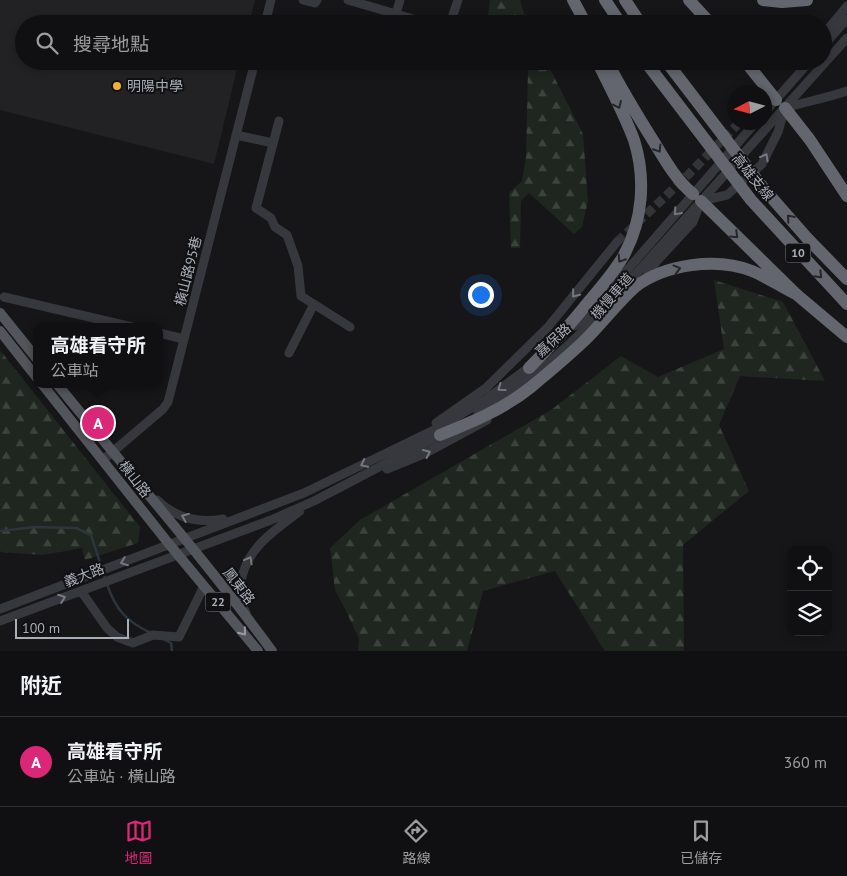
<!DOCTYPE html>
<html lang="zh-TW">
<meta charset="utf-8">
<style>
:root{--surface:#101012;--page:#19191b;--text:#f1f3f6;--muted:#9c9d9f;--line:#303032;--accent:#db2777}
body{margin:0;font-family:"PT Sans","Noto Sans TC",sans-serif;background:var(--page);color:var(--text)}
.controls{position:absolute;right:15px;bottom:15px;display:grid;overflow:hidden;border-radius:10px;box-shadow:0 2px 8px #0003}
.controls button{width:45px;height:45px;display:grid;place-items:center;padding:0;border:0;border-bottom:1px solid var(--line);background:var(--surface);color:var(--text);font:25px sans-serif}
.compass{position:absolute;left:727px;top:85px;width:45px;height:45px;border-radius:50%;background:var(--surface);box-shadow:0 2px 8px #0003;rotate:264deg}
.scale{position:absolute;left:15px;bottom:12px;width:114px;box-sizing:border-box;padding-left:5px;border:2px solid #a8adb8;border-top:0;font-size:14px;line-height:18px;white-space:nowrap;color:#a8adb8;-webkit-text-stroke:4px #111113;paint-order:stroke}
.you{position:absolute;left:480px;top:294px;width:18px;height:18px;margin:-12px;border:4px solid #fff;border-radius:50%;background:#1a73e8;box-shadow:0 0 0 8px #1a73e833}
.badge{display:grid;place-items:center;width:32px;height:32px;border-radius:50%;background:var(--accent);color:#fff;font-size:16px;font-weight:700}
.pin{position:absolute;translate:-50% -50%;border:2px solid #fff;box-shadow:0 1px 5px #0006}
.popup{position:absolute;left:33px;top:323px;width:130px;height:65px;box-sizing:border-box;display:grid;place-content:center;border-radius:10px;background:var(--surface);filter:drop-shadow(0 1px 4px #0005);font-size:16px;white-space:nowrap;color:var(--muted)}
.popup b{font-size:19px;color:var(--text)}
.popup::after{content:'';position:absolute;left:50%;top:100%;margin-left:-10px;border:10px solid transparent;border-top-color:var(--surface)}
.list{margin:0;padding:0;list-style:none}
h2{display:flex;justify-content:space-between;align-items:center;height:65px;margin:0;padding:0 20px;font-size:21px}
h2 small{font-size:16px;font-weight:400;color:var(--muted)}
.list li{display:grid;grid-template-columns:32px 1fr auto;gap:15px;align-items:center;box-sizing:border-box;height:90px;padding:0 20px;border-top:1px solid var(--line)}
.list b{display:block;font-size:19px;white-space:nowrap}
.list p{margin:0;font-size:16px;white-space:nowrap;color:var(--muted)}
.list em{font-size:16px;font-style:normal;color:var(--muted)}
.icon{flex:none;width:28px;height:28px;fill:none;stroke:currentColor;stroke-width:2;stroke-linecap:round;stroke-linejoin:round}
.map{position:relative;flex:none;width:847px;height:651px;overflow:hidden}
.search{position:absolute;background:var(--surface);box-shadow:0 2px 8px #0003;left:15px;right:15px;top:15px;height:55px;display:flex;align-items:center;gap:12px;box-sizing:border-box;padding:0 18px;border-radius:28px;color:var(--muted);font-size:19px}
.sheet{height:155px;background:var(--surface)}
nav{display:flex;justify-content:space-around;align-items:center;box-sizing:border-box;height:70px;border-top:1px solid var(--line);background:var(--surface);font-size:14px;color:var(--muted)}
nav a{display:grid;justify-items:center;gap:2px}
nav .on{color:var(--accent)}
.map>svg:first-child{display:block}
</style>
<div class="map">
<svg width="847" height="651" viewBox="0 0 847 651">
<defs>
<pattern id="forest-firs" width="22" height="20" patternUnits="userSpaceOnUse" patternTransform="scale(1.25)"><rect width="22" height="20" fill="#1e261f"/><path d="M5 1l3.5 6h-7zM16 11l3.5 6h-7z" fill="#3c433d"/></pattern>
</defs>
<rect width="100%" height="100%" fill="#161618"/>
<!-- built -->
<path fill="#222225" d="M0 0H255L249 24H24V61H239L214 164 0 110Z"/>
<!-- forest -->
<path fill="url(#forest-firs)" d="M490 0H520L527 24H487Z
M525 61H546L583 134 588 201 582 227 574 234 529 193 521 201 520 248H511L509 193 522 181 526 157 528 67Z
M714 280 783 302 825 381 740 376 719 425 749 491 683 545 684 651H605L555 571 483 591 467 651H358L359 639 346 611 335 590 330 548 360 520 551 410 621 356 658 377 724 349Z
M0 350 140 527 138 543 85 560 82 548 43 555 0 552Z"/>
<g fill="none" stroke-linecap="round" stroke-linejoin="round">
<!-- stream -->
<path stroke="#2c353c" stroke-width="2.5" d="M0 531 35 527 76 528 91 535 105 578
M107 584C115 609 127 622 151 633
M163 639 171 643 172 651"/>
<!-- minor-tunnel -->
<path stroke="#333438" stroke-width="9" stroke-dasharray="9 4.5" stroke-linecap="butt" d="M617 242 684 179 738 124"/>
<!-- minor -->
<path stroke="#37383d" stroke-width="9" d="M303 0 315 3 317 0
M348 0 430 24
M396 14 400 0
M265 24 271 0
M450 24 458 0
M823 35 847 6
M823 46 847 19
M764 113 810 61
M279 121 256 208 271 218 275 227 287 235 298 266 301 296 350 327
M738 124 740 122
M236 135 273 143
M645 279 656 262 693 222 701 201 727 195 762 164 778 132 785 108C805 102 826 98 847 91
M4 297 132 327
M575 326 595 307 756 122
M159 333 184 339
M289 353 314 304
M478 413 508 394 549 363 583 331 627 284 847 38
M436 423 486 388 548 327 617 242
M103 460 163 409 168 402 255 61
M387 469 426 453 487 420
M157 500C176 518 197 524 223 519
M81 591 107 628 117 637 133 643 153 635 179 637 204 586
M0 609 304 493 438 428 485 400 532 365
M246 613C241 604 240 592 241 582 246 548 274 531 300 511
M0 621 271 520 314 501 446 432"/>
<!-- major -->
<path stroke="#53555c" stroke-width="10" d="M0 313 37 359
M0 331 37 378
M42 384 169 544 258 651
M57 384C129 473 205 559 272 651"/>
<!-- highway -->
<path stroke="#63666e" stroke-width="12" d="M573 0 586 24
M605 0 621 24
M625 0 641 24
M689 0 711 24
M763 0 782 2 807 0
M607 61C621 89 637 115 654 142 665 160 676 180 693 194
M645 61 751 200 847 304
M666 61 764 189 807 238 847 279
M745 61 776 100
M785 108 810 140 847 196
M701 201 796 294 847 337
M529 368C551 346 571 324 590 300 602 286 615 271 624 255 643 220 646 178 634 140 624 113 610 87 597 61
M440 435C472 422 504 409 531 387 548 373 566 358 583 342 601 325 616 304 635 287 665 264 717 257 752 271 767 277 781 287 796 294"/>
</g>
<!-- one-way arrows -->
<defs><path id="oneway-chevron" d="M-2-3.5L2.5 0L-2 3.5" fill="none" stroke-width="1.6" stroke-linecap="round" stroke-linejoin="round" transform="scale(1.25)"/></defs>
<g stroke="#26262a">
<use href="#oneway-chevron" transform="translate(618 105) rotate(65)"/>
<use href="#oneway-chevron" transform="translate(658 149) rotate(58)"/>
<use href="#oneway-chevron" transform="translate(790 218) rotate(-131)"/>
<use href="#oneway-chevron" transform="translate(735 235) rotate(44)"/>
<use href="#oneway-chevron" transform="translate(621 259) rotate(123)"/>
<use href="#oneway-chevron" transform="translate(677 269) rotate(-15)"/>
<use href="#oneway-chevron" transform="translate(819 275) rotate(46)"/>
</g>
<g stroke="#757881">
<use href="#oneway-chevron" transform="translate(765 157) rotate(-61)"/>
<use href="#oneway-chevron" transform="translate(677 212) rotate(131)"/>
<use href="#oneway-chevron" transform="translate(575 294) rotate(129)"/>
<use href="#oneway-chevron" transform="translate(501 388) rotate(144)"/>
<use href="#oneway-chevron" transform="translate(427 453) rotate(-25)"/>
<use href="#oneway-chevron" transform="translate(364 464) rotate(154)"/>
<use href="#oneway-chevron" transform="translate(185 517) rotate(-158)"/>
<use href="#oneway-chevron" transform="translate(249 560) rotate(-61)"/>
<use href="#oneway-chevron" transform="translate(124 562) rotate(159)"/>
<use href="#oneway-chevron" transform="translate(62 598) rotate(-20)"/>
</g>
<use stroke="#979ba6" href="#oneway-chevron" transform="translate(243 632) rotate(51)"/>
<!-- markers -->
<circle fill="#f2b134" stroke="#111113" stroke-width="2" cx="117" cy="86" r="5"/>
<g text-anchor="middle" stroke-width="4" stroke-linejoin="round" paint-order="stroke">
<!-- shield labels -->
<g fill="#111113" stroke="#7b7e86" stroke-width="1">
<rect x="785.5" y="243.5" width="25" height="19" rx="4"/>
<rect x="205.5" y="592.5" width="25" height="19" rx="4"/>
</g>
<g font-size="12" font-weight="bold" fill="#a8adb8">
<text x="798" y="257">10</text>
<text x="218" y="606">22</text>
</g>
<!-- poi labels -->
<g font-size="14" fill="#a8adb8" stroke="#111113" text-anchor="start">
<text x="127" y="91">明陽中學</text>
</g>
<!-- street labels -->
<g font-size="14" fill="#a8adb8" stroke="#111113">
<text transform="translate(753 177) rotate(51)" y="5">高雄支線</text>
<text transform="translate(188 271) rotate(-76)" y="5">橫山路95巷</text>
<text transform="translate(612 296) rotate(-49)" y="5">機慢車道</text>
<text transform="translate(553 340) rotate(-42)" y="5">嘉保路</text>
<text transform="translate(135 479) rotate(52)" y="5">橫山路</text>
<text transform="translate(84 575) rotate(-21)" y="5">義大路</text>
<text transform="translate(239 586) rotate(52)" y="5">鳳東路</text>
</g>
</g>
</svg>
<div class="controls">
<button><svg class="icon" aria-label="locate" viewBox="0 0 24 24"><circle cx="12" cy="12" r="6"/><path d="M12 2v4M12 18v4M2 12h4M18 12h4"/></svg></button>
<button><svg class="icon" aria-label="layers" viewBox="0 0 24 24"><path d="M12 4l9 5-9 5-9-5zM3 14l9 5 9-5"/></svg></button>
</div>
<svg class="compass" viewBox="-18 -18 36 36"><path d="M0-13l5 13h-10z" fill="#e53935"/><path d="M0 13l5-13h-10z" fill="#9c9d9f"/></svg>
<div class="scale">100 m</div>
<div class="you"></div>
<div class="pin badge" style="left:98px;top:423px">A</div>
<div class="popup"><b>高雄看守所</b>公車站</div>
<div class="search"><svg class="icon" aria-label="search" viewBox="0 0 24 24"><circle cx="10" cy="10" r="6"/><path d="M15 15l6 6"/></svg>搜尋地點</div>
</div>
<section class="sheet">
<h2>附近<small></small></h2>
<ul class="list">
<li><span class="badge">A</span><div><b>高雄看守所</b><p>公車站 · 橫山路</p></div><em>360 m</em></li>
</ul>
</section>
<nav>
<a class="on"><svg class="icon" aria-label="map" viewBox="0 0 24 24"><path d="M3 6l6-2 6 2 6-2v14l-6 2-6-2-6 2zM9 4v14M15 6v14"/></svg>地圖</a>
<a><svg class="icon" aria-label="directions" viewBox="0 0 24 24"><path d="M12 3l9 9-9 9-9-9zM9 14v-3h6M13 9l2 2-2 2"/></svg>路線</a>
<a><svg class="icon" aria-label="saved" viewBox="0 0 24 24"><path d="M7 4h10v16l-5-4-5 4z"/></svg>已儲存</a>
</nav>
